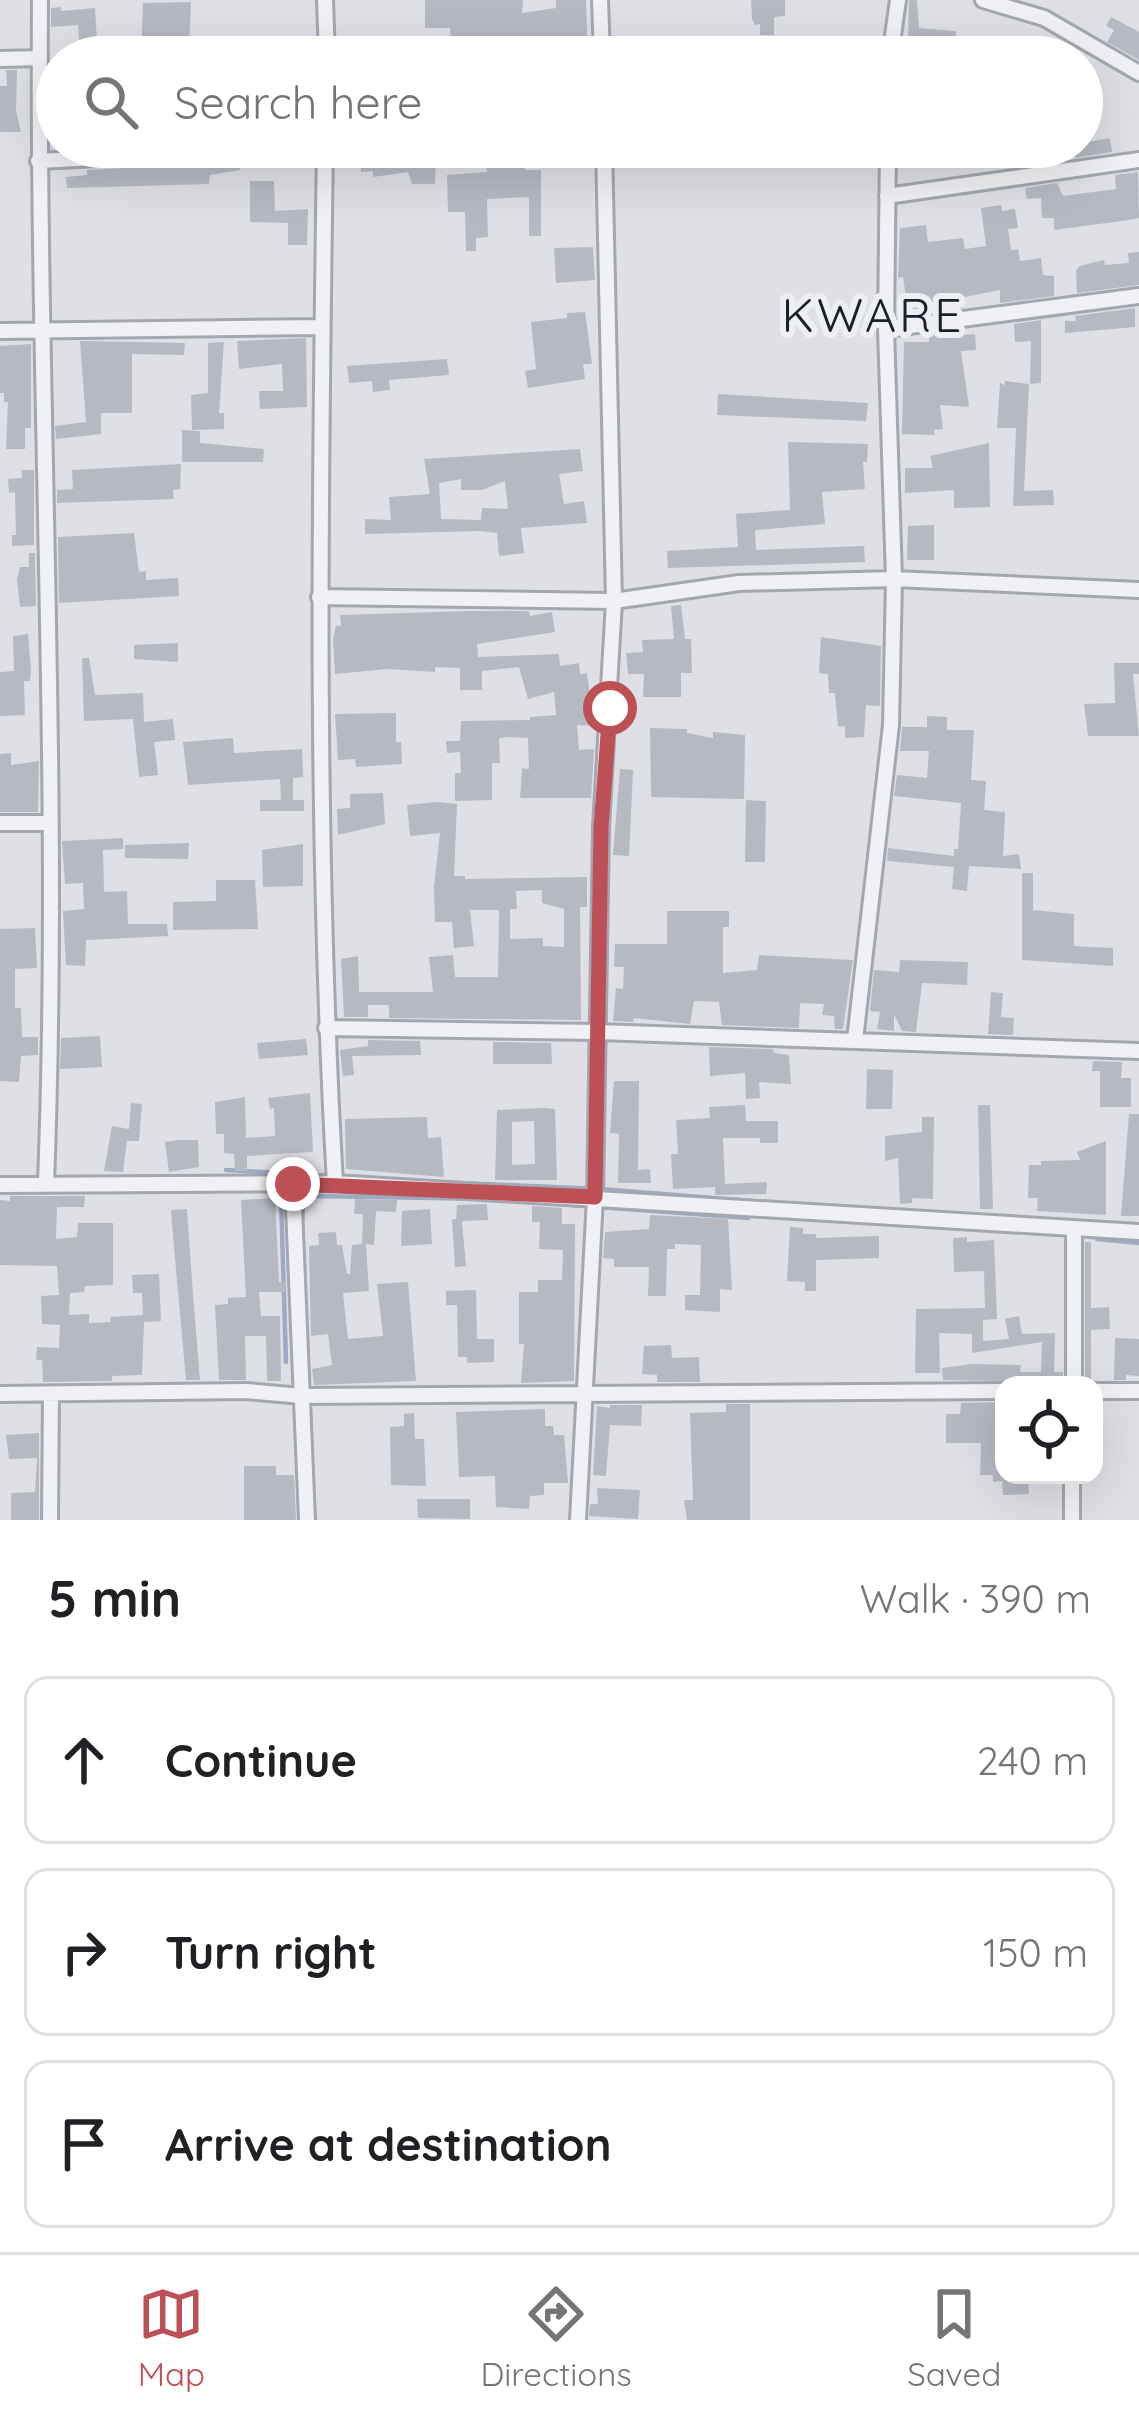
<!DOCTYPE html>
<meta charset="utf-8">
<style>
:root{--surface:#fff;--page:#f2f2f2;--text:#202124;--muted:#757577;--line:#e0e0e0;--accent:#bd5057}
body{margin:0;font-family:Quicksand,sans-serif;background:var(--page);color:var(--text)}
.controls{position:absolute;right:36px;bottom:36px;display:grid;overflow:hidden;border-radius:24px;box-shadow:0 12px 48px #0002}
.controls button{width:108px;height:108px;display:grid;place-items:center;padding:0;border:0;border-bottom:3px solid var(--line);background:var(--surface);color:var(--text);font:60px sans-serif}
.stop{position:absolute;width:36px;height:36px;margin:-27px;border:9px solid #bd5057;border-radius:50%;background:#fff}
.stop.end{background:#bd5057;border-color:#fff;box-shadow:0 3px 12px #0008}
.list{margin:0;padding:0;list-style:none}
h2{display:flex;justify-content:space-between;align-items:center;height:156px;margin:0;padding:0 48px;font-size:51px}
h2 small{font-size:39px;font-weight:400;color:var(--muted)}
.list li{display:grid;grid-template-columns:78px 1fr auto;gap:36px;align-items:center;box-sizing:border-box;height:168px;margin:0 24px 24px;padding:0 24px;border:3px solid var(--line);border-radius:24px}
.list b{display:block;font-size:45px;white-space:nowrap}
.list em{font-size:39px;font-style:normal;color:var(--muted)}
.icon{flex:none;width:66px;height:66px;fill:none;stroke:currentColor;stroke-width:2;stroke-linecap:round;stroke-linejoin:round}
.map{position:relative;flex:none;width:1139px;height:1520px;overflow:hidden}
.search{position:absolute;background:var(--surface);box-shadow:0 12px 48px #0002;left:36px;right:36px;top:36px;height:132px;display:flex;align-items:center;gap:30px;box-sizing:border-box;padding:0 42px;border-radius:66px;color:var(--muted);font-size:45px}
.sheet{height:732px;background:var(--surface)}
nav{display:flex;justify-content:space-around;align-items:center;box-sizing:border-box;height:168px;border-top:3px solid var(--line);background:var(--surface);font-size:33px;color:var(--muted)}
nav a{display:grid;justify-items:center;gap:6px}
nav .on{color:var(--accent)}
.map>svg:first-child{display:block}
</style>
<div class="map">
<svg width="1139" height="1520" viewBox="0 0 1139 1520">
<rect width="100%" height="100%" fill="#dee0e6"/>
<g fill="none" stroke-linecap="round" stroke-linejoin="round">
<!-- stream -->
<path stroke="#9dabc2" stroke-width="4.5" d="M226 1170 366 1178
M413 1181 600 1189 803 1205
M281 1198 286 1362
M503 1200 748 1218
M301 1236 303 1206 315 1196 491 1199
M1097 1239 1139 1243"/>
</g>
<!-- building -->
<path fill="#b6b9c2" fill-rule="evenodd" d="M425 0H523L522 13 556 8V0H586L588 57H548V53H537V41L451 43 450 28H425Z
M751 0H785V16L774 17V35H760V24L755 25 752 19Z
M909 0H917L919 28 956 31V42L934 40 933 57H901L903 43H908Z
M191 2 189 48H185V57H141L143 3Z
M61 7V11L95 8 98 57H80L78 25 51 27V8Z
M1111 17 1139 32V60L1107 42 1114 30 1106 26Z
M6 70H17L16 110 21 132H0V86H7Z
M1110 138 1112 152 1075 158 1074 155 1025 165 1024 148 1082 147V143Z
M436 147 435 184H412L408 172 373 177V171L361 172 360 160 340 162 339 148Z
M485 147H523L525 170H541V236H529V197L487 199 488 237 476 238V251H466L465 212H448L447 175 487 172Z
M740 147H871V160L741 162Z
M240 162V170L210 175 209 184 67 188 66 177 87 175V170Z
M1138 172 1139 218 1129 220 1054 230V218H1042L1041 198 1027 199 1025 188 1057 183 1063 196 1116 189 1115 175Z
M250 181H274L275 211 308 209 307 245H288V223L250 222Z
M1001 205 1002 211 1015 209 1018 228 1008 229 1011 250 1018 249 1020 261 1041 258 1043 275 1054 276V296L1000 303V290L960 298 961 308 902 316 901 305 907 304 903 277 898 278 900 228 926 225 928 242 963 238 965 249 986 246 981 208Z
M593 247 595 280 556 283 554 248Z
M1139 252V285L1077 293 1076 270 1080 266 1104 260 1105 265 1129 263 1128 253Z
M1135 308V327L1065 333V321H1076L1075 316Z
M585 312 592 364H583L585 379 528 388 525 371 536 369 531 322 567 318V313Z
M1041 320V383L1030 384 1031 341 1015 342 1014 324Z
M962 330 963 335 975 334 976 350 961 351 969 407 940 405 943 429 934 430 935 435 902 434 904 342H929V335Z
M306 338 307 407 260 409 259 391H283L282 364 239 369 237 341Z
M80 341 185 343 184 355 132 354V413H101V434L56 439 55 426 86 422Z
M224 342 219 413H224V429L192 430 191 395 208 393V343Z
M31 344V428H25V449H6L8 402H4V393H0V346Z
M447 359 449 375 389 380 390 390 373 392 372 381 349 383 347 366Z
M1005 381 1029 384 1024 491 1053 490 1054 505 1013 506 1016 428H997L1000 383 1005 385Z
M718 394 868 403 866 421 717 415Z
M182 430 200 431V443L264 449 263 462H182Z
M788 442 868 444 867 462H863L865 489 822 492 825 524 755 530 756 550 864 546 865 562 668 568 667 551 738 547 736 514 790 510Z
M989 443 990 507 954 508V490L905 493V468H933L930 456Z
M580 449 583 471 559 474 564 504 584 501 587 523 521 528 524 553 499 556 497 533 480 531 365 534V519L391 520 389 497 430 494 424 459ZM461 479V490H482L505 481 508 509 482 508 481 520 441 519 439 483Z
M181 464 180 489 173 490 174 499 57 503V490L73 489 72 470Z
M22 470H34V545L12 546V535H16L15 492 9 493 8 479 22 478Z
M934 525V560H907L908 526Z
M134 533 139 572 146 571V580L178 578 179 596 59 603 58 537Z
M29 553H35L36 606 20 607 17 580 20 567H29Z
M681 605 685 639H691L692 673H681V697H643L644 674H628L626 653 643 652 642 640 674 639 671 606Z
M471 611H529L530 616 552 612 555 632 477 644 478 657 559 654 560 666 579 663 580 674 587 673 591 704H597L596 726 577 725 579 750 594 749 591 798H520L522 768 529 769 528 738 510 737 499 738 500 763H492V800L455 801V773H461L460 752 447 753 446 741H460L461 721 530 720V717L556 715 554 692 528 699 519 667 482 671V690H460V668L435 667V672L387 669 335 674 333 639 336 626H341L340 615Z
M28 634 31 670 30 681H24L25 715 0 716V672L14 671 13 636Z
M821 637 881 646 880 706 866 705 864 737 845 738V726L838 727 835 693H829L828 674 819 673Z
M178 643V662L134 659V645Z
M82 658H89L95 695 143 693 144 722 173 719 175 740 154 742 158 775 139 777 133 719 84 721Z
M1114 663H1139V674H1133L1139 736H1088L1084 704 1115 703Z
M396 713V742H401L402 764 356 767 355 759 338 760 335 714Z
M927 716 947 717V730H974L971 780 986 781 984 810 1005 812 1003 856 1019 854 1021 869 969 866 967 891 952 889 954 867 887 861 888 848 954 856V849H958L961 803 894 796 897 775 927 778 929 751H900L902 727H927Z
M650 728 687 729V733L713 738V732L745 735 744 799 651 797Z
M233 738 234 753 302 749 303 777 293 778V800H304V811H260V800H281L280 779 188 785 183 742Z
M11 753V765L39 761 38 812H0V754Z
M620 769 633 770 629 856 613 855Z
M383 793 385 824 338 835 337 809 350 808V794Z
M746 800 766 801 765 862H745Z
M437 802 457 804 454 876H465V879L587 877V907H580L581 1020 389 1018V1005H368V1017H344L341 959 358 956 359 992H433L429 957 453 955 455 977H498L499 910H470L474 946 454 948 452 922H435L434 887 440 833 410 836 407 805ZM542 890V903L564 909V947L543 946V938L510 939V909H517L516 891Z
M123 838V849L103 850 104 892 127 891 128 924H167L168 936 86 940 85 966 66 965 63 911 84 909 83 883 65 884 62 841Z
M189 843 188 859 125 858V845Z
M303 844V886L263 887 262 850Z
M1022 873H1033V910L1074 914V946L1113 948V966L1022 960Z
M216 880H255L258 929 173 930V902L216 901Z
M667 911H729V927H723V973L757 970 759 955 853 960 843 1029H835L834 1016 822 1015 824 1004 800 1003 799 1028 722 1025 719 1002 694 1001 690 1024 634 1018 633 1022 613 1021 616 988 623 989 624 967H614L615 944H667Z
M35 928 37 968 15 969V1008H21L22 1037H38V1055L21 1056 19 1082 0 1081V929Z
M900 960 968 962 967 985 922 983 916 1032 902 1031 894 1014V1031L877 1029 880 1012 870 1011 874 970 899 972Z
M991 992 1003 993 1001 1017 1014 1018 1013 1035 988 1034Z
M100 1036 102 1067 60 1069 61 1038Z
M306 1039 308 1055 259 1059 257 1043Z
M368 1040 420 1041 421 1055 352 1056 354 1075 343 1076 340 1050 368 1046Z
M493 1042 551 1043 552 1064H493Z
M709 1047 773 1049 774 1053 789 1055 791 1084 759 1082 760 1098 746 1099 745 1073 710 1076Z
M1093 1061 1122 1062 1121 1078H1131V1107H1100V1071H1092Z
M867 1069 893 1070 892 1109H866Z
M614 1081H639L638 1170 650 1169 651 1183H618L619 1134 610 1133Z
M310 1093 313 1152 247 1156V1171H235L234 1154 224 1153V1134H216L215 1102 245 1097 246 1138 275 1136 274 1108 270 1109 268 1098Z
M131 1103 142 1104 139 1141H127L123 1172 104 1171 112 1126 129 1129Z
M745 1105 746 1121H778V1143H760V1138H723L725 1184 767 1182 766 1194 715 1195V1187L673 1189 671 1154H678L676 1120 710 1118 709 1107Z
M978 1105H990L993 1209H980Z
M544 1108 555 1109 557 1180H495L497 1110ZM534 1121 535 1164 512 1165V1122Z
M1129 1114H1139V1216H1121Z
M427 1117 428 1138 441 1137 444 1177 346 1169 345 1119Z
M922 1117H934L933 1199 912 1198V1203L900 1204 898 1158 885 1161V1136L922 1132Z
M179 1140H198L199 1167 169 1172 165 1142Z
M1106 1141V1215L1037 1211 1038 1198H1028L1029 1165H1041V1161L1080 1160 1077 1152Z
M10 1196H85L84 1207H57L56 1239 77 1237 78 1223H113V1285L85 1286 84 1292 70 1293 69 1315 89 1314V1323L111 1322 110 1317 143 1315 142 1293H133L132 1275 159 1274 161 1321 144 1322 142 1375 112 1376V1381L43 1382 42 1360H36L37 1347 59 1348 60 1325 42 1324 41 1296 59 1295 57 1266 0 1265V1200L10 1201Z
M275 1198 279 1282H286L285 1292H259L261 1316H280L281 1381H267L266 1336H245L246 1380H219L215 1305 228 1304V1298L246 1297 241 1200Z
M355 1199 397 1200 396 1212 376 1211 374 1245 366 1244 369 1291 343 1293 348 1339 383 1336 377 1284 408 1282 416 1381 314 1385 312 1369 332 1365 328 1334 311 1336 309 1246 319 1245 318 1233 336 1232 337 1245H342L347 1274H350L352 1245 362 1244 363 1214H354Z
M487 1204 488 1220 462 1221 466 1266 455 1267 452 1219H456L457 1205Z
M532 1206 562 1208V1224H575L574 1381 521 1383 524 1344H519V1292H538V1280H562L563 1250 539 1249 540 1222H532Z
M187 1209 193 1295 200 1380H186L173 1236 171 1210Z
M430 1209 432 1244 401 1246 402 1211Z
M650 1215 728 1219 732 1290 720 1289V1312L685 1310V1295H700L701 1245 675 1244V1249H667L666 1296H648L649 1267H614V1259L603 1258 605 1232 649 1229Z
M790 1227 803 1228V1234H816V1238L879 1236V1258L816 1260V1291H805V1282L787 1281Z
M967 1237V1242L994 1240 997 1319 983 1320V1341L1009 1339 1005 1319 1019 1316 1022 1334 1055 1333 1054 1372H1063V1382L943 1380 942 1368 972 1364 1021 1365 1020 1372H1041L1042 1342 972 1353V1334L939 1333 940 1373H915L916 1309 985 1308 984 1271 954 1272 953 1238Z
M1085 1242H1091V1308L1109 1307 1110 1329 1091 1330V1380L1085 1384Z
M476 1290 477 1339H494V1362L467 1363V1357H458L457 1305H446V1291Z
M1115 1338 1139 1339V1376L1126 1375V1380H1114Z
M671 1345 672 1358 699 1357 700 1382H657V1375L642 1374 644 1346Z
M1004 1402V1475H1028L1029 1494 1003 1495 1002 1481 993 1482V1475H980L981 1443H946V1414H960L961 1403Z
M726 1404H750V1520H687L684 1500H693L690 1413 726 1412Z
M610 1405H642L641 1426 610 1425 606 1476 593 1475 597 1406 610 1408Z
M545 1409V1426H553L554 1435H564L568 1483H544V1495L530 1496 529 1509 496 1507 495 1476 459 1477 456 1412Z
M414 1413 415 1439H424L426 1486 391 1485 390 1427 404 1426V1414Z
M39 1433V1520H11V1493L35 1492 37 1458 9 1459 6 1435Z
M244 1466H276V1475H294L296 1520H244Z
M597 1488 640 1490 638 1519 589 1516 590 1504H598Z
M417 1499H470V1519L418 1518Z"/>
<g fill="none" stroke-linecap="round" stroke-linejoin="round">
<!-- minor casing -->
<g stroke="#a4a7af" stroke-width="20">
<path id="minor" d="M40 0C37 394 61 789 46 1183
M325 0 327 57
M600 0 602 57
M983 0 1044 18 1139 73
M890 57 898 0
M0 59 40 58
M325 147C320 492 315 838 335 1183
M38 161 317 147
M887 196 1139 160
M886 329 1139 296
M0 331 322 327
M319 597 614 601 739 583 894 579 1139 590
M0 823H50
M326 1028 598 1032 1139 1051
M855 1040 891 725 894 579 886 329 888 147
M293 1184 307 1520
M0 1185 335 1183 1139 1232
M1074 1228V1385
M1094 1391H1139
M0 1394 246 1391 302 1396 1004 1391
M1072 1475V1520
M50 1520 51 1394
M578 1520 595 1197 601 827 614 601 604 147"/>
</g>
<!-- minor -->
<use href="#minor" stroke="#f0f1f4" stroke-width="14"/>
</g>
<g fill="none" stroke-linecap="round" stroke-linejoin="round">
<!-- route -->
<path stroke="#bd5057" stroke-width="15" d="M293 1184 595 1197 601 827 610 708"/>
</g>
<g text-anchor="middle" stroke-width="12" stroke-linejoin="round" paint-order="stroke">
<!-- quarter labels -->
<g font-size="48" letter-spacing="3" fill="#1b1f2b" stroke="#edeff3">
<text x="873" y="332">KWARE</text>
</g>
</g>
</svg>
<div class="controls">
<button><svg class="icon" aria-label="locate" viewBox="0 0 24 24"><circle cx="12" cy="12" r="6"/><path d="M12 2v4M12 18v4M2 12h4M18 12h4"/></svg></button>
</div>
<div class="stop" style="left:610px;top:708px"></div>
<div class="stop end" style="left:293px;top:1184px"></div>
<div class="search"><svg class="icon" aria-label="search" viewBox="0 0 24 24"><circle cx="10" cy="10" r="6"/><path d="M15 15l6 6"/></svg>Search here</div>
</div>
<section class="sheet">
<h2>5 min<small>Walk · 390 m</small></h2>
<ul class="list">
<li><svg class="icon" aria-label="ahead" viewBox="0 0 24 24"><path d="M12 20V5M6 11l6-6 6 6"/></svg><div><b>Continue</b></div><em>240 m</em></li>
<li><svg class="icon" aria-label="right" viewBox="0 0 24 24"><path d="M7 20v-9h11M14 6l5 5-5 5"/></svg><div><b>Turn right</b></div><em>150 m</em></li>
<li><svg class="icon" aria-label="arrive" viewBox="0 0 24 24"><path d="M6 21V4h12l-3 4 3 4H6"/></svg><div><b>Arrive at destination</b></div></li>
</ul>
</section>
<nav>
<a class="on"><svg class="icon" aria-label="map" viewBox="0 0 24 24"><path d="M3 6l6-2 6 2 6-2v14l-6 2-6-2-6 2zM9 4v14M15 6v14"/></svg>Map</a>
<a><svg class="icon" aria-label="directions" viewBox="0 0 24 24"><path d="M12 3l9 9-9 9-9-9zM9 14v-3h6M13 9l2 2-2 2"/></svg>Directions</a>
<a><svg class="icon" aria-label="saved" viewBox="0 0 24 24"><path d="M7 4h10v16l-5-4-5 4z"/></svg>Saved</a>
</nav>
